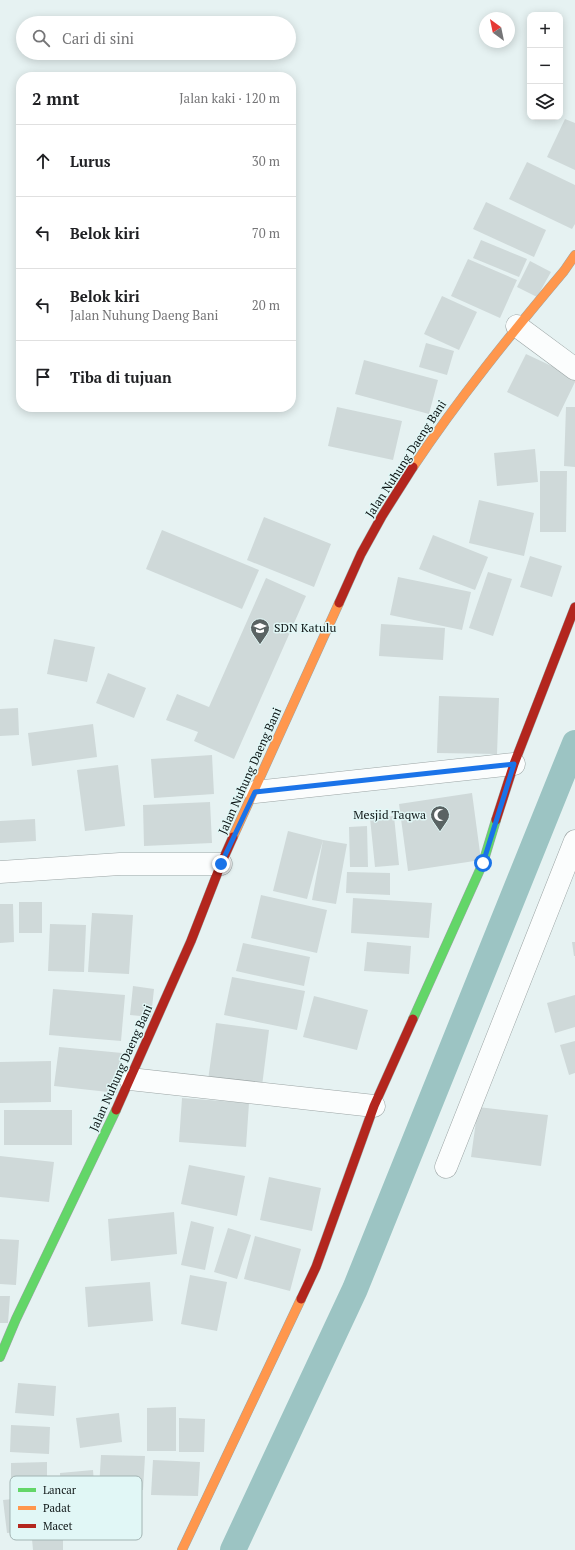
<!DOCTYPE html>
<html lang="id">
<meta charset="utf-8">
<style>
:root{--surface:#fff;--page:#f6f6f6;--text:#202124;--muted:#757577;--line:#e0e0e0}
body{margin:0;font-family:"PT Serif",serif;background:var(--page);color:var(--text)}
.controls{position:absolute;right:12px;top:12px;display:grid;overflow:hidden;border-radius:8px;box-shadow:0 2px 10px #0003}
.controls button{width:36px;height:36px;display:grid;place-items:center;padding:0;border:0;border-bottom:1px solid var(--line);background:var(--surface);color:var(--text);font:20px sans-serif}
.compass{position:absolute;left:479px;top:12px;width:36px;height:36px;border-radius:50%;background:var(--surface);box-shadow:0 2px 10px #0003;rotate:327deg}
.stop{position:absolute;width:12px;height:12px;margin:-9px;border:3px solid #1a73e8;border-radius:50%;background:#fff}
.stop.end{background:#1a73e8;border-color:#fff;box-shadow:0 1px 4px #0008}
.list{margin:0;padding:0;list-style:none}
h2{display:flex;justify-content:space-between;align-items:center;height:52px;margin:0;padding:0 16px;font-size:17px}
h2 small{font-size:13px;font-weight:400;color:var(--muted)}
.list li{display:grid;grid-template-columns:26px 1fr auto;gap:12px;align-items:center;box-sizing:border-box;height:72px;padding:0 16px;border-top:1px solid var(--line)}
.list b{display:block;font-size:15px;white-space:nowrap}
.list p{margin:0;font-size:13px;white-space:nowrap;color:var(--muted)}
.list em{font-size:13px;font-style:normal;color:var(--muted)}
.icon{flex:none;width:22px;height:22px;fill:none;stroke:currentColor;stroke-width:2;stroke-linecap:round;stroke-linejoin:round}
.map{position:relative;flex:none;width:575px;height:1550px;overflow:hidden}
.search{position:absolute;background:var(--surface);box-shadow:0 2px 10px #0003;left:16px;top:16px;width:280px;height:44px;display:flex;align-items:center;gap:10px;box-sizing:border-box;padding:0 14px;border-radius:22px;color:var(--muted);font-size:15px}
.panel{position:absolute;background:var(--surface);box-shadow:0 2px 10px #0003;left:16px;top:72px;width:280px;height:340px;border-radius:16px}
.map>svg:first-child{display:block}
</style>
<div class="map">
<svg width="575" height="1550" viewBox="0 0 575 1550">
<rect width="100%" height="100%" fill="#e6f2f2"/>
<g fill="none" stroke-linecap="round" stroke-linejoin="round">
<!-- canal -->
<path stroke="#9cc4c3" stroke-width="26" d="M233 1550 355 1289 575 743"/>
</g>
<!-- building -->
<path fill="#cfd9d9" d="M565 119 575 123V170L547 157Z
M527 162 575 185V224L572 229 509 199Z
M486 202 546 230 534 257 473 229Z
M481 240 527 259 519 277 473 258Z
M468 259 517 280 500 318 451 296Z
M530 261 551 272 537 297 517 287Z
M442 296 477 312 459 350 424 334Z
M426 343 454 351 447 375 419 367Z
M526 354 575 377V382L558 417 507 392Z
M364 360 438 380 429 414 355 394Z
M337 407 402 421 393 460 328 446Z
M566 407H575V467L564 466Z
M535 449 538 482 497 486 494 453Z
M540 471H567L566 532H540Z
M479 500 534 513 524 556 469 543Z
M264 517 331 544 314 587 247 560Z
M162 530 259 570 242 609 146 569Z
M433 535 488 557 475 590 419 569Z
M530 556 562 566 552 597 520 587Z
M488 572 512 579 493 636 469 628Z
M398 577 471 592 462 630 390 615Z
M266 578 306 596 234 759 194 741 198 732 166 720 177 694 209 707Z
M381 624 445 628 443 660 379 656Z
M54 639 95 647 87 682 47 674Z
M108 673 146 688 134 718 96 703Z
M439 696 499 698 497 754 437 753Z
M18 708 19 735 0 736V709Z
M93 724 97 757 32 766 28 733Z
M212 755 214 794 154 798 151 759Z
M118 765 125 826 85 831 77 770Z
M472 793 481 860 408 871 399 804Z
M210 802 212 843 144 846 143 805Z
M394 816 399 865 375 867 370 818Z
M35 819 36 841 0 843V821Z
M367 826 368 867H350L349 827Z
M288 831 323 840 307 899 273 891Z
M323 840 347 844 336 904 312 900Z
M347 872 390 873V895L346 893Z
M261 895 327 910 317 953 251 938Z
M353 898 432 903 429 938 351 933Z
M19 902H42V933H19Z
M0 904H13L14 942 0 943Z
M92 913 133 915 129 974 88 972Z
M50 924 86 925 84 972 48 971Z
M367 942 411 946 409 974 364 971Z
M572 942H575V956H574Z
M243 943 310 957 304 986 236 971Z
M232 977 305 991 297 1030 224 1015Z
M133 986 154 989 151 1017 130 1015Z
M53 989 125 995 121 1041 49 1035Z
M575 995V1027L555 1033 547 1003Z
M314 996 368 1010 357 1050 303 1037Z
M216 1023 269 1030 262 1086 208 1080Z
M575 1041V1073L569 1075 560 1045Z
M59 1047 122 1053 117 1093 54 1086Z
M51 1061V1102L0 1103V1062Z
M182 1098 249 1103 246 1147 179 1142Z
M478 1107 548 1115 541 1166 471 1157Z
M4 1110H72V1145H4Z
M0 1156 54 1162 49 1202 0 1197Z
M189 1165 245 1176 237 1216 181 1204Z
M269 1177 321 1188 312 1231 260 1220Z
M174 1212 177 1254 111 1261 108 1219Z
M191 1221 214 1227 205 1270 181 1265Z
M228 1228 251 1235 237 1279 214 1272Z
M255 1236 301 1249 290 1291 244 1279Z
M0 1239 19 1240 16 1285 0 1284Z
M190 1275 227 1282 217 1331 181 1324Z
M150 1282 153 1321 88 1327 85 1287Z
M0 1296H10L8 1323H0Z
M18 1383 56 1386 54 1416 15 1413Z
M176 1407V1451H147V1408Z
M119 1413 122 1442 80 1448 76 1418Z
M179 1418 205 1419 204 1452H179Z
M11 1425 50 1427 49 1454 10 1452Z
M101 1455 145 1456 143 1490 99 1488Z
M153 1460 200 1462 198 1496 151 1495Z
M47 1462V1482L11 1483V1463Z
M93 1470 95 1495 61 1497 60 1473Z
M44 1496 48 1529 7 1533 3 1500Z
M32 1539H63V1550H33Z"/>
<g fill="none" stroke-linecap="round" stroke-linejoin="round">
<!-- street casing -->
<g stroke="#9ca5a5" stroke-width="23">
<path id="street" d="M517 326 575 369
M255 792 514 764
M0 872 120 864H221
M130 1079 374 1106
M446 1167 575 841"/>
</g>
<!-- fast casing -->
<g stroke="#9ca5a5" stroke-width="10">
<path id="fast" d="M413 1019 483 863 496 820
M0 1357 16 1319 116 1110"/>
</g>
<!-- slow casing -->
<g stroke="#9ca5a5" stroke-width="10">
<path id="slow" d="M413 467C459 398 511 334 564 271L575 255
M233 837 339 603
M182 1550 301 1299"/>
</g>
<!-- jam casing -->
<g stroke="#9ca5a5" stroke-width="10">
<path id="jam" d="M339 603 361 554 382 516 413 467
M496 820 514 764 575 607
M116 1110 191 941 221 864 233 837
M301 1299 316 1267 374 1106 413 1019"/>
</g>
<!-- street -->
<use href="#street" stroke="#fbfdfd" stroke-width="22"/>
<!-- fast -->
<use href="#fast" stroke="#63d668" stroke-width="9"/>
<!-- slow -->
<use href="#slow" stroke="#ff974d" stroke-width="9"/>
<!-- jam -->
<use href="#jam" stroke="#b3261e" stroke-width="9"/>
</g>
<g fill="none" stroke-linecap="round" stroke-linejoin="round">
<!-- route -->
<path stroke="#1a73e8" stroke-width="5" d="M221 864 255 792 514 764 483 863"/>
</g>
<!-- icons -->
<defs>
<g id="school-pin" transform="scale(1)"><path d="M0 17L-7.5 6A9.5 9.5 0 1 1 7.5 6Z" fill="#5a6363" stroke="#e1f7f6"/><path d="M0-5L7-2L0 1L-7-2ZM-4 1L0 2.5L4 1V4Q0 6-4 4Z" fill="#fff"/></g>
<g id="mosque-pin" transform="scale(1)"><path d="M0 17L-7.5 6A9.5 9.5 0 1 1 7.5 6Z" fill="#5a6363" stroke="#e1f7f6"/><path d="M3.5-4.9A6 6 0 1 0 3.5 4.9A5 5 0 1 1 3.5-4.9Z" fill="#fff"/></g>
</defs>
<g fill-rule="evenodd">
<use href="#school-pin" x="260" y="628"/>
<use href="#mosque-pin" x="440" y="815"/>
</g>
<g text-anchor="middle" stroke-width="3" stroke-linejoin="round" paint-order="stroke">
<!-- street labels -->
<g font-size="12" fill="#0e1616" stroke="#e1f7f6">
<text transform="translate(406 459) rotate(-57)" y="4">Jalan Nuhung Daeng Bani</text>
<text transform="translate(250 771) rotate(-66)" y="4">Jalan Nuhung Daeng Bani</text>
<text transform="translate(121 1068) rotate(-66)" y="4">Jalan Nuhung Daeng Bani</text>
</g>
<!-- poi labels -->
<g font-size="12" fill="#0e1616" stroke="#e1f7f6" text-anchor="start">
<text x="274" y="632">SDN Katulu</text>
<text x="426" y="819" text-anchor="end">Mesjid Taqwa</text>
</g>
</g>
<!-- legend -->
<rect x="10" y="1476" width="132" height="64" rx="6" fill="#e1f7f6" stroke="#a2b4b3" stroke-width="1"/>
<rect x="18" y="1488" width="18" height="4" fill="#63d668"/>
<rect x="18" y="1506" width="18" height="4" fill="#ff974d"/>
<rect x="18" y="1524" width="18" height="4" fill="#b3261e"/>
<g font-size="11" fill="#0e1616">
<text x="43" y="1494">Lancar</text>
<text x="43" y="1512">Padat</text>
<text x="43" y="1530">Macet</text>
</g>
</svg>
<div class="controls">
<button>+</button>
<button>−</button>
<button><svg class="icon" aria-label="layers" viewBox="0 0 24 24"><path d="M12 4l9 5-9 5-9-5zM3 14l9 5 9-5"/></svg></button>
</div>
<svg class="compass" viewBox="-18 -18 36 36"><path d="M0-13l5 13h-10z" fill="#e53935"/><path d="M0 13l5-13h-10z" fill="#757577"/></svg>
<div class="stop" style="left:483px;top:863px"></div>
<div class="stop end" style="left:221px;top:864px"></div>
<div class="search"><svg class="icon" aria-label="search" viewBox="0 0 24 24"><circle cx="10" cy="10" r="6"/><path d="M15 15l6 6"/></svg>Cari di sini</div>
<section class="panel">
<h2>2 mnt<small>Jalan kaki · 120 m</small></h2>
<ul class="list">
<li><svg class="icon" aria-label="ahead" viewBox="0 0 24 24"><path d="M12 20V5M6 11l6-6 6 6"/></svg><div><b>Lurus</b></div><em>30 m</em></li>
<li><svg class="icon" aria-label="left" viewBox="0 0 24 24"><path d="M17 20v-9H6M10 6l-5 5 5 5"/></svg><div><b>Belok kiri</b></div><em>70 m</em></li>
<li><svg class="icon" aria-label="left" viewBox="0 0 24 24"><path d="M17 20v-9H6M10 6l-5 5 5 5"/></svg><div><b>Belok kiri</b><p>Jalan Nuhung Daeng Bani</p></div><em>20 m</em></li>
<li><svg class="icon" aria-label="arrive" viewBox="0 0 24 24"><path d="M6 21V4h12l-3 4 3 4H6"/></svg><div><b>Tiba di tujuan</b></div></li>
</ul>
</section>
</div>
